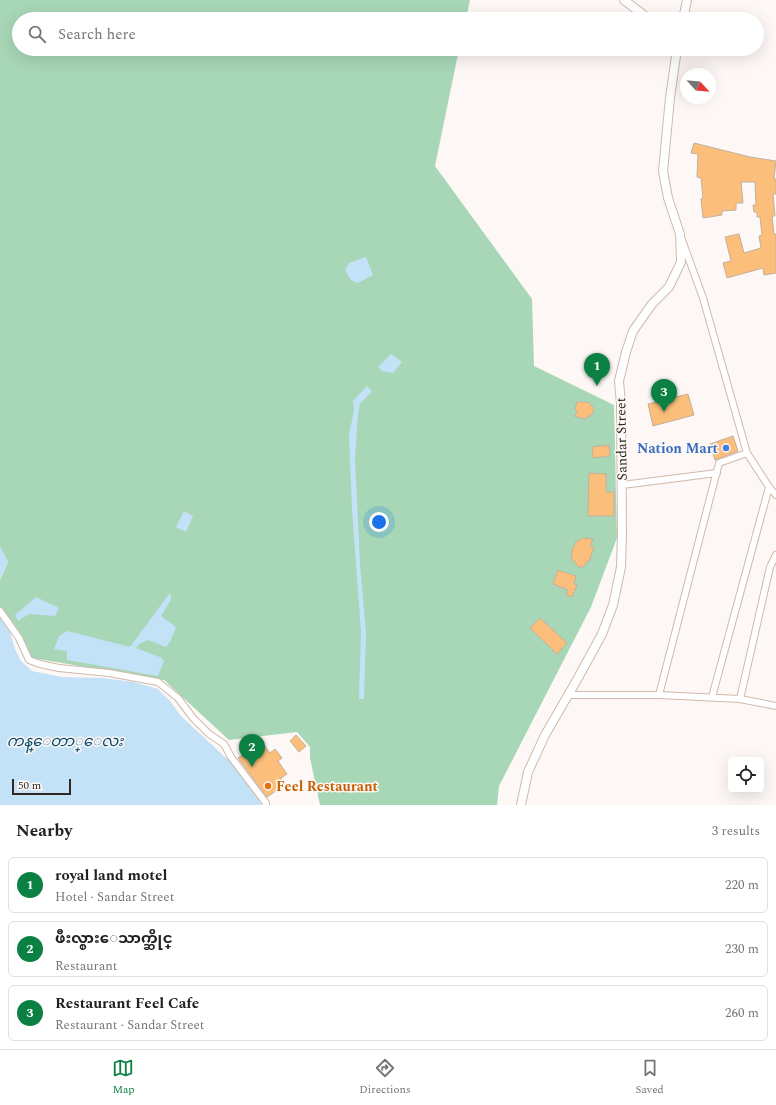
<!DOCTYPE html>
<meta charset="utf-8">
<style>
:root{--surface:#fff;--page:#f6f6f6;--text:#202124;--muted:#757577;--line:#e0e0e0;--accent:#0b8043}
body{margin:0;font-family:Spectral,"Noto Sans Myanmar",serif;background:var(--page);color:var(--text)}
.controls{position:absolute;right:12px;bottom:12px;display:grid;overflow:hidden;border-radius:6px;box-shadow:0 4px 16px #0002}
.controls button{width:36px;height:36px;display:grid;place-items:center;padding:0;border:0;border-bottom:1px solid var(--line);background:var(--surface);color:var(--text);font:20px sans-serif}
.compass{position:absolute;left:680px;top:68px;width:36px;height:36px;border-radius:50%;background:var(--surface);box-shadow:0 4px 16px #0002;rotate:116deg}
.scale{position:absolute;left:12px;bottom:10px;width:59px;box-sizing:border-box;padding-left:4px;border:2px solid #312822;border-top:0;font-size:11px;line-height:14px;white-space:nowrap;color:#312822;-webkit-text-stroke:3px #fdf8f5;paint-order:stroke}
.you{position:absolute;left:379px;top:522px;width:14px;height:14px;margin:-10px;border:3px solid #fff;border-radius:50%;background:#1a73e8;box-shadow:0 0 0 6px #1a73e833}
.badge{display:grid;place-items:center;width:26px;height:26px;border-radius:50%;background:var(--accent);color:#fff;font-size:13px;font-weight:700}
.pin{position:absolute;translate:-50% -33px;filter:drop-shadow(0 1px 2px #0008)}
.pin::after{content:'';position:absolute;top:21px;width:14px;height:12px;background:inherit;clip-path:polygon(0 0,100% 0,50% 100%)}
.list{margin:0;padding:0;list-style:none}
h2{display:flex;justify-content:space-between;align-items:center;height:52px;margin:0;padding:0 16px;font-size:17px}
h2 small{font-size:13px;font-weight:400;color:var(--muted)}
.list li{display:grid;grid-template-columns:26px 1fr auto;gap:12px;align-items:center;box-sizing:border-box;height:56px;margin:0 8px 8px;padding:0 8px;border:1px solid var(--line);border-radius:6px}
.list b{display:block;font-size:15px;white-space:nowrap}
.list p{margin:0;font-size:13px;white-space:nowrap;color:var(--muted)}
.list em{font-size:13px;font-style:normal;color:var(--muted)}
.icon{flex:none;width:22px;height:22px;fill:none;stroke:currentColor;stroke-width:2;stroke-linecap:round;stroke-linejoin:round}
.map{position:relative;flex:none;width:776px;height:805px;overflow:hidden}
.search{position:absolute;background:var(--surface);box-shadow:0 4px 16px #0002;left:12px;right:12px;top:12px;height:44px;display:flex;align-items:center;gap:10px;box-sizing:border-box;padding:0 14px;border-radius:22px;color:var(--muted);font-size:15px}
.sheet{height:244px;background:var(--surface)}
nav{display:flex;justify-content:space-around;align-items:center;box-sizing:border-box;height:56px;border-top:1px solid var(--line);background:var(--surface);font-size:11px;color:var(--muted)}
nav a{display:grid;justify-items:center;gap:2px}
nav .on{color:var(--accent)}
.map>svg:first-child{display:block}
</style>
<div class="map">
<svg width="776" height="805" viewBox="0 0 776 805">
<rect width="100%" height="100%" fill="#fdf8f5"/>
<!-- green -->
<path fill="#a7d7b7" d="M0 0H470L466 19H19V49H459L435 166 532 299 534 366 614 405 617 538 591 607 499 786 497 805H320L310 758V747L297 732 229 740 164 680 32 658 14 624 0 607V580L8 562 0 547Z"/>
<!-- water -->
<path fill="#c3e2f8" d="M366 257 373 275 358 283 351 280 345 270 349 263Z
M391 354 402 362 393 373 382 371 378 367Z
M367 386 372 391 360 404 358 413 355 459 360 563 366 633 364 699H359L361 632 352 509 349 435 354 410 353 401Z
M184 511 193 516 186 532 176 527Z
M0 547 8 562 0 580Z
M169 594 171 595V600L161 616 176 627 171 640 166 647 148 640 139 644 136 648 162 658 164 661 158 676 67 660V651L54 649 59 636 67 631 130 647Z
M36 597 59 608 55 616 29 614 18 621 15 615Z
M0 617 10 632 15 649 21 661 32 671 62 677 102 678 134 682 158 689 170 701 181 716 225 757 233 761 258 796 261 805H0Z"/>
<!-- building -->
<path fill="#fbbf7b" stroke="#c2b09d" d="M694 143 750 157 776 161 774 179H776V194H773L775 216H772L774 234H776V273L764 275 763 268 727 278 723 263 731 261 725 237 739 234 744 253 761 248 759 236 762 235 760 217H757V212H754L753 205H756L755 182H741L743 203H736V210L722 211V215L703 218 701 199 703 198 701 178 697 177 698 154 691 153Z
M688 394 694 415 653 426 648 404Z
M577 402H588L594 408 593 413 585 419 574 416 578 412 575 410Z
M733 436 738 451 715 460 710 444Z
M609 445 610 456 593 458 592 447Z
M589 473 606 474V492H614V516H588Z
M583 538 593 539 590 546 594 547 589 562 587 561 584 567 580 566 579 568 571 557 572 550 576 542Z
M558 570 576 576 574 584 577 585 572 597 566 595 568 590 553 584Z
M540 618 567 643 557 654 530 628Z
M296 735 306 746 299 752 290 741Z
M261 741 270 753 275 749 282 758 278 761 287 774 281 778 285 785 267 797 238 758Z"/>
<g fill="none" stroke-linecap="round" stroke-linejoin="round">
<!-- minor casing -->
<g stroke="#d1b9ab" stroke-width="8">
<path id="minor" d="M682 240 703 298 747 453 769 487 776 495
M622 485 717 473
M0 611 19 638 29 660 40 664 59 668 109 673 158 682 178 698 193 718 209 734 224 744 231 757 266 803V805
M568 695H659L740 699 776 706
M659 695 719 463 747 453
M712 697 769 487
M740 699 770 567 776 555"/>
</g>
<!-- tertiary casing -->
<g stroke="#d1b9ab" stroke-width="10">
<path id="tertiary" d="M624 0 649 19
M683 19 687 0
M521 805 528 772 545 735 578 678 602 634 613 605 621 567 622 535 621 404 619 381 626 352 633 331 652 304 669 287 681 262 680 234 668 198 663 171 670 98 677 49"/>
</g>
<!-- minor -->
<use href="#minor" stroke="#fff" stroke-width="6"/>
<!-- tertiary -->
<use href="#tertiary" stroke="#fff" stroke-width="8"/>
</g>
<!-- markers -->
<circle fill="#3f7fe0" stroke="#fdf8f5" stroke-width="1.5" cx="726" cy="448" r="4"/>
<circle fill="#e8710a" stroke="#fdf8f5" stroke-width="1.5" cx="268" cy="786" r="4"/>
<g text-anchor="middle" stroke-width="3" stroke-linejoin="round" paint-order="stroke">
<!-- street labels -->
<g font-size="14" fill="#312822" stroke="#fdf8f5">
<text transform="translate(621 439) rotate(-91)" y="5">Sandar Street</text>
</g>
<!-- shop labels -->
<g font-size="14" font-weight="bold" fill="#366cbe" stroke="#fdf8f5" text-anchor="end">
<text x="718" y="453">Nation Mart</text>
</g>
<!-- food labels -->
<g font-size="14" font-weight="bold" fill="#c56008" stroke="#fdf8f5" text-anchor="start">
<text x="276" y="791">Feel Restaurant</text>
</g>
<!-- water labels -->
<g font-size="15" font-style="italic" fill="#07496c" stroke="#fdf8f5">
<text x="65" y="746">ကန္ေတာ္ေလး</text>
</g>
</g>
</svg>
<div class="controls">
<button><svg class="icon" aria-label="locate" viewBox="0 0 24 24"><circle cx="12" cy="12" r="6"/><path d="M12 2v4M12 18v4M2 12h4M18 12h4"/></svg></button>
</div>
<svg class="compass" viewBox="-18 -18 36 36"><path d="M0-13l5 13h-10z" fill="#e53935"/><path d="M0 13l5-13h-10z" fill="#757577"/></svg>
<div class="scale">50 m</div>
<div class="you"></div>
<div class="pin badge" style="left:597px;top:386px">1</div>
<div class="pin badge" style="left:252px;top:767px">2</div>
<div class="pin badge" style="left:664px;top:412px">3</div>
<div class="search"><svg class="icon" aria-label="search" viewBox="0 0 24 24"><circle cx="10" cy="10" r="6"/><path d="M15 15l6 6"/></svg>Search here</div>
</div>
<section class="sheet">
<h2>Nearby<small>3 results</small></h2>
<ul class="list">
<li><span class="badge">1</span><div><b>royal land motel</b><p>Hotel · Sandar Street</p></div><em>220 m</em></li>
<li><span class="badge">2</span><div><b>ဖီးလ္စားေသာက္ဆိုင္</b><p>Restaurant</p></div><em>230 m</em></li>
<li><span class="badge">3</span><div><b>Restaurant Feel Cafe</b><p>Restaurant · Sandar Street</p></div><em>260 m</em></li>
</ul>
</section>
<nav>
<a class="on"><svg class="icon" aria-label="map" viewBox="0 0 24 24"><path d="M3 6l6-2 6 2 6-2v14l-6 2-6-2-6 2zM9 4v14M15 6v14"/></svg>Map</a>
<a><svg class="icon" aria-label="directions" viewBox="0 0 24 24"><path d="M12 3l9 9-9 9-9-9zM9 14v-3h6M13 9l2 2-2 2"/></svg>Directions</a>
<a><svg class="icon" aria-label="saved" viewBox="0 0 24 24"><path d="M7 4h10v16l-5-4-5 4z"/></svg>Saved</a>
</nav>
